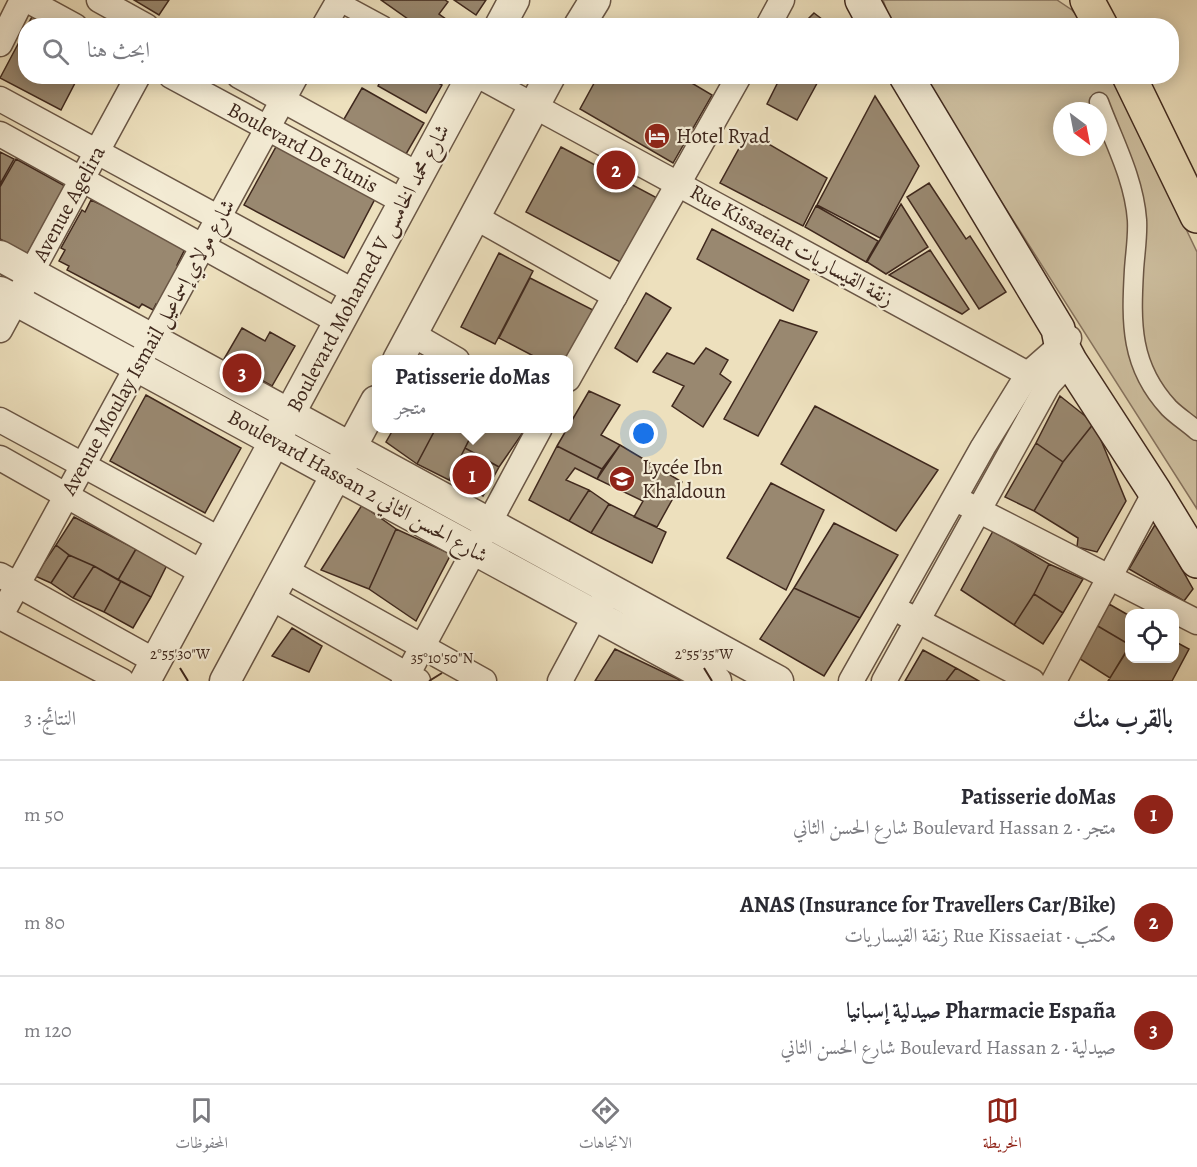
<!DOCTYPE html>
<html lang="ar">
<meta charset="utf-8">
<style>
:root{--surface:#fff;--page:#f7f7f7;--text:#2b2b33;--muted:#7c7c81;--line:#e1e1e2;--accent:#8f2418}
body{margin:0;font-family:Alegreya,Amiri,serif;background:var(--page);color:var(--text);direction:rtl}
.controls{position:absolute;right:18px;bottom:18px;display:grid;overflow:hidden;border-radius:12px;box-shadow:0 3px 15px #0003}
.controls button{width:54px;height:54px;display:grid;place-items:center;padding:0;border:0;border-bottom:2px solid var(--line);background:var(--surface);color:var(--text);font:30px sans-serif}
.compass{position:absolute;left:1053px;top:102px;width:54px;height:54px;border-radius:50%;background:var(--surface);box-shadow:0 3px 15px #0003;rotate:148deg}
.you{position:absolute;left:644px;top:434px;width:21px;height:21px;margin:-15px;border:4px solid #fff;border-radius:50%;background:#1a73e8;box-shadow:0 0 0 9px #1a73e833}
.badge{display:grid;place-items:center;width:39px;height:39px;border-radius:50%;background:var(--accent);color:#fff;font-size:20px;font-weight:700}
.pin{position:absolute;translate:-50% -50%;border:3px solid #fff;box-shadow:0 2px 6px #0006}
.popup{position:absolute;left:372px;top:355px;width:201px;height:78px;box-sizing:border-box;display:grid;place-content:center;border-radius:12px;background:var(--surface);filter:drop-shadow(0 2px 4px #0005);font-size:20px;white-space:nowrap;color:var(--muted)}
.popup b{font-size:22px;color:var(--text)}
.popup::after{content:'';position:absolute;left:50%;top:100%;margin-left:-12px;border:12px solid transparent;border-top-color:var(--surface)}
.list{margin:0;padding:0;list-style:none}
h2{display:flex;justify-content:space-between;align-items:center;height:78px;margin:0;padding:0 24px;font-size:26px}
h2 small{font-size:20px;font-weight:400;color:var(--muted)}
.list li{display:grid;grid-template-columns:39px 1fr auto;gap:18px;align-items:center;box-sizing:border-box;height:108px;padding:0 24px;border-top:2px solid var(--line)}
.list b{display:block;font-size:22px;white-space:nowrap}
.list p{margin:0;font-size:20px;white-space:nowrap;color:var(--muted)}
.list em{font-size:20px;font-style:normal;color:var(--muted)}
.icon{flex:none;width:33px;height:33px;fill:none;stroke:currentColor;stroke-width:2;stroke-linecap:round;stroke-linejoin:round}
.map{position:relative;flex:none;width:1197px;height:681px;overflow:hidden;direction:ltr}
.search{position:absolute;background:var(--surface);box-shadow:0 3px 15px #0003;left:18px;right:18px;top:18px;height:66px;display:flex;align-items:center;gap:15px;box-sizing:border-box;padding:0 21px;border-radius:24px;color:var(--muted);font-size:22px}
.sheet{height:402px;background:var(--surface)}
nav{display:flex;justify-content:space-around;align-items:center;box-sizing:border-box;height:84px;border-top:2px solid var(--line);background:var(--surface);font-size:16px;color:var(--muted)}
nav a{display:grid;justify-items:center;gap:3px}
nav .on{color:var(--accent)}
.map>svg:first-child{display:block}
</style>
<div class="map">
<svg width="1197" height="681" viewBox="0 0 1197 681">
<rect width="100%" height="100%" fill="#ede0bd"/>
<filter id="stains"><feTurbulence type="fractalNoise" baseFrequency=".00333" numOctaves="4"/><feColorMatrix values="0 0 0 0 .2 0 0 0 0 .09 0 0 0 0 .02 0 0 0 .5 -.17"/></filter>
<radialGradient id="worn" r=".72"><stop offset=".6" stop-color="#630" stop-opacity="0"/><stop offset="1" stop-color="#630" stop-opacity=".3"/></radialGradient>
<!-- green -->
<path fill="#cfc1a2" stroke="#877460" stroke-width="1.5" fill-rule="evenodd" d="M883 0H1057L1072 10 1085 25H892Z
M922 77H1113L1197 252V509ZM1062 111H1098V147H1062Z"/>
<!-- building -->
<path fill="#998870" stroke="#3f281d" stroke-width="1.5" d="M134 0H169L159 15Z
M381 0H445L448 2 439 14 450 22 447 26H418Z
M454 0H486L476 15Z
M814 13 827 23 828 26H801Z
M33 15 53 26H27Z
M26 29V76H70L68 79 75 83 61 110 0 78Z
M383 76H426L442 85 426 113 378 86Z
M598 76H680L712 95 673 163 580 109Z
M781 76H821L797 120 767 104Z
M362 88 424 123 402 161 340 126Z
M875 96 919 166 880 238 817 205Z
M748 132 827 178 803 226 720 183Z
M277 145 376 197 344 258 244 205Z
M561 147 659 199 624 264 526 212Z
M0 152 14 159 0 184Z
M16 159 65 186 27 254 0 239V187Z
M929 183 966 239 970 236 1006 292 979 309 907 197Z
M91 200 104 206 105 203 185 249 177 265 180 266 159 306 156 304 153 310 142 304 139 308 67 270 69 266 59 261 65 250 61 248 82 210 85 212Z
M901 204 928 247 886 274 867 262Z
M816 206 878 241 866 262 805 227Z
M712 229 809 280 793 311 697 259Z
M930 250 969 309 962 314 889 275Z
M499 253 533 271 495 344 461 327Z
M530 278 593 310 567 360H541L499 338Z
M646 293 671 308 637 362 615 348Z
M780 320 817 332 758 436 724 419Z
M242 328 265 341 270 332 295 346 272 386 224 359Z
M706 348 728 360 720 374 731 382 703 427 672 406 684 386 653 372 667 353 694 364Z
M589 391 620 405 601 435 620 445 602 469 557 446Z
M146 395 241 448 205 513 110 461Z
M1060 396 1094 423 1063 462 1036 443Z
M815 406 938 470 896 531 781 464Z
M1094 423 1126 501 1097 552 1077 547 1078 538 1034 511 1063 462Z
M394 428H436L417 464 386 442Z
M436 428H475L449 480 417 464Z
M475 428H526L499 467 465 448Z
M1036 443 1063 462 1034 511 1005 497Z
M620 445 682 482 657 527 634 517 643 501 597 479Z
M557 446 602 469 597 479 575 468 566 480 589 490 569 521 529 500Z
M465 448 499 467 483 496 449 480Z
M771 483 824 510 786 590 727 558Z
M589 490 609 504 591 533 569 521Z
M609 504 666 532 652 563 591 533Z
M362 505 396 529 369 589 321 570Z
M74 517 136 549 118 580 94 566 69 555 56 545Z
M834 523 898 555 860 618 794 588Z
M1156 523 1193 589 1184 601 1129 569Z
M396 529 451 554 416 621 369 589Z
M993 531 1049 564 1034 594 1014 625 961 590Z
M56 545 69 555 51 583 35 576Z
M136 549 167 565 151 597 118 580Z
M69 555 94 566 73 598 51 583Z
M1049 564 1083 579 1063 613 1034 594Z
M94 566 121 581 104 612 73 598Z
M121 581 151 597 133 628 104 612Z
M794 588 860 618 824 676 760 639Z
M1034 594 1063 613 1043 644 1014 625Z
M1109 604 1130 616V645L1096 625Z
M1096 625 1130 645 1110 678 1077 657Z
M292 628 322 646 309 672 272 656Z
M1174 641 1189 649 1172 681H1108L1130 646V658H1174Z
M615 649 682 681H595Z
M923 650 956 668 946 681H905Z
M956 668 979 681H946Z"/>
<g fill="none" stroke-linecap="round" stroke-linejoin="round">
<!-- pedestrian casing -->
<g stroke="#6a5645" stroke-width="21">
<path id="pedestrian" d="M336 0 384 26
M1099 102C1113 140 1134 178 1137 220 1138 236 1135 254 1134 270 1131 323 1130 366 1169 408 1177 416 1188 423 1197 431"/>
</g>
<!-- minor casing -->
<g stroke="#6a5645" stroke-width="27">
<g id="minor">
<path d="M27 0 75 26"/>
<path d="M99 0 146 26"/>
<path d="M324 26 339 0"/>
<path d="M768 26 782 0"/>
<path d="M0 44 22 0"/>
<path id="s1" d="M171 76 404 202"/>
<path d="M239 76 419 175"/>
<path d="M479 76 1048 385"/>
<path d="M0 99 355 292"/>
<path d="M0 134 339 322"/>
<path d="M475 217 615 296"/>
<path id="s2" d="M0 330 138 76"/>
<path d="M412 334 457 360"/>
<path d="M568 379 739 76"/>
<path d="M0 420 221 540"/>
<path d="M0 458 203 573"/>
<path d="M964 503 1197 622"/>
<path d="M285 570 484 681"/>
<path d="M0 575 155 661"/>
<path d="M270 597 418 681"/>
<path d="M905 614 1032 681"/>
<path d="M0 617 296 76"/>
<path d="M0 617 122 681"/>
<path d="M404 681 540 428"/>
<path d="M560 681 603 601"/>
<path d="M851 681 983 447 1028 374 1069 338"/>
<path d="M884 681 1048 385 1059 373"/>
<path d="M1054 681 1155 492"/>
</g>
</g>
<!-- tertiary casing -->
<g stroke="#6a5645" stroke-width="33">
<path id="tertiary" d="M500 26 514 0
M579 26 595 0
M0 256 778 681
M0 292 716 681
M398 360 550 76
M145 681 472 76
M225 681 376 401"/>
</g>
<!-- secondary casing -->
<g stroke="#3f281d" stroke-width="36">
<path id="secondary" d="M862 0 876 26
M906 76 1058 329 1061 344 1070 361 1155 492 1197 561"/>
</g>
<!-- primary casing -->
<g stroke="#3f281d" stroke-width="36">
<path id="primary" d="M1087 0 1101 26
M1129 76 1197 216"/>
</g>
<!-- pedestrian -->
<use href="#pedestrian" stroke="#f3ebd4" stroke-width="18"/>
<!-- minor -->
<use href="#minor" stroke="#f3ebd4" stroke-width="24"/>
<!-- tertiary -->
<use href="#tertiary" stroke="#f3ebd4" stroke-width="30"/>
<!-- secondary -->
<use href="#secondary" stroke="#f3ebd4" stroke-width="33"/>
<!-- primary -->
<use href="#primary" stroke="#ede0bd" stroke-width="33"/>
</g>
<!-- ticks -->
<path fill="none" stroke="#3f281d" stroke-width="2" d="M180 668 188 681M704 668 712 681M429 681 442 673"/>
<!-- icons -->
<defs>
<g id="hotel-disc" transform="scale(1.35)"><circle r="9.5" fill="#8f2418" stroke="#f3ebd4"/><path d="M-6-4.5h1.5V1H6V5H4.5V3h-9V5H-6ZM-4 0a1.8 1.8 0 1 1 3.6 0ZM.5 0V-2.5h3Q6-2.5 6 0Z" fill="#fff"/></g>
<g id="school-disc" transform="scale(1.35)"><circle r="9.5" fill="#8f2418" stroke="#f3ebd4"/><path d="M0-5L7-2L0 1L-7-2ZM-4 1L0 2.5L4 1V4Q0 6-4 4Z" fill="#fff"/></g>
</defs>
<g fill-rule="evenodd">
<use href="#hotel-disc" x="657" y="136"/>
<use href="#school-disc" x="622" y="479"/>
</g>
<g text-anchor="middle" stroke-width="4.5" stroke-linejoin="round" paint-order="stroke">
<!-- poi labels -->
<g font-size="21" fill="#3f281d" stroke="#f3ebd4" text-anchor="start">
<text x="676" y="143">Hotel Ryad</text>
<text x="642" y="474">Lycée Ibn<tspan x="642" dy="24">Khaldoun</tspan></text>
</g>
<!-- street labels -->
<g font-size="21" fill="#3f281d" stroke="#f3ebd4">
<text dy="7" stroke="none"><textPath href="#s1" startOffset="150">Boulevard De Tunis</textPath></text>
<text dy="7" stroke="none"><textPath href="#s2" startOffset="144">Avenue Agelira</textPath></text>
<text transform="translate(792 245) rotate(29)" y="7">Rue Kissaeiat زنقة القيساريات</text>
<text transform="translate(368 268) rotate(-62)" y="7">Boulevard Mohamed V شارع محمد الخامس</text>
<text transform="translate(148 347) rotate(-61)" y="7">Avenue Moulay Ismail شارع مولاي إسماعيل</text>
<text transform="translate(358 486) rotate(29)" y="7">Boulevard Hassan 2 شارع الحسن الثاني</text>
</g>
</g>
<g font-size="15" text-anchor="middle" fill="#3f281d" stroke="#f3ebd4" stroke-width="4.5" stroke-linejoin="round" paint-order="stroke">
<text x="180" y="659">2°55'30"W</text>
<text x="704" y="659">2°55'35"W</text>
<text x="442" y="663">35°10'50"N</text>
</g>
<rect width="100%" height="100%" filter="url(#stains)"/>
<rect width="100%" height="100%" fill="url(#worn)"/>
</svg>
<div class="controls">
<button><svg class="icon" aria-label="locate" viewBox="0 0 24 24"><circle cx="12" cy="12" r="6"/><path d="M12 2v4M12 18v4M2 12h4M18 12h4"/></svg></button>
</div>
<svg class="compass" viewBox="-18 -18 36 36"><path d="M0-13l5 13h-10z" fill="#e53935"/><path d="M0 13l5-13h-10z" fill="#7c7c81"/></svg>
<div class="you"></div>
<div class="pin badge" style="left:472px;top:475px">1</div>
<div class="popup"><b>Patisserie doMas</b>متجر</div>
<div class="pin badge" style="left:616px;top:170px">2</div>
<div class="pin badge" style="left:242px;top:373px">3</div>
<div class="search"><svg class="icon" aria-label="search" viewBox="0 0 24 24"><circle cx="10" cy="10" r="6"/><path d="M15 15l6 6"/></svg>ابحث هنا</div>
</div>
<section class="sheet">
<h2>بالقرب منك<small>النتائج: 3</small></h2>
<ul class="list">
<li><span class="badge">1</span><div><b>Patisserie doMas</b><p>متجر · Boulevard Hassan 2 شارع الحسن الثاني</p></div><em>50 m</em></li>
<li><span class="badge">2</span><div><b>ANAS (Insurance for Travellers Car/Bike)</b><p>مكتب · Rue Kissaeiat زنقة القيساريات</p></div><em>80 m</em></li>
<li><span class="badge">3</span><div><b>Pharmacie España صيدلية إسبانيا</b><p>صيدلية · Boulevard Hassan 2 شارع الحسن الثاني</p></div><em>120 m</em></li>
</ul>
</section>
<nav>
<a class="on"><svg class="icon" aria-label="map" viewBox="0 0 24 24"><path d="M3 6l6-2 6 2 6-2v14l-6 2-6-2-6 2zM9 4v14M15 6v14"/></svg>الخريطة</a>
<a><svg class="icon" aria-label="directions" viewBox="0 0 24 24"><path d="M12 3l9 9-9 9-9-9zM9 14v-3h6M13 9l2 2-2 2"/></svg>الاتجاهات</a>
<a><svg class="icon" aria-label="saved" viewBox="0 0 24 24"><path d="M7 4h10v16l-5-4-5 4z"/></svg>المحفوظات</a>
</nav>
